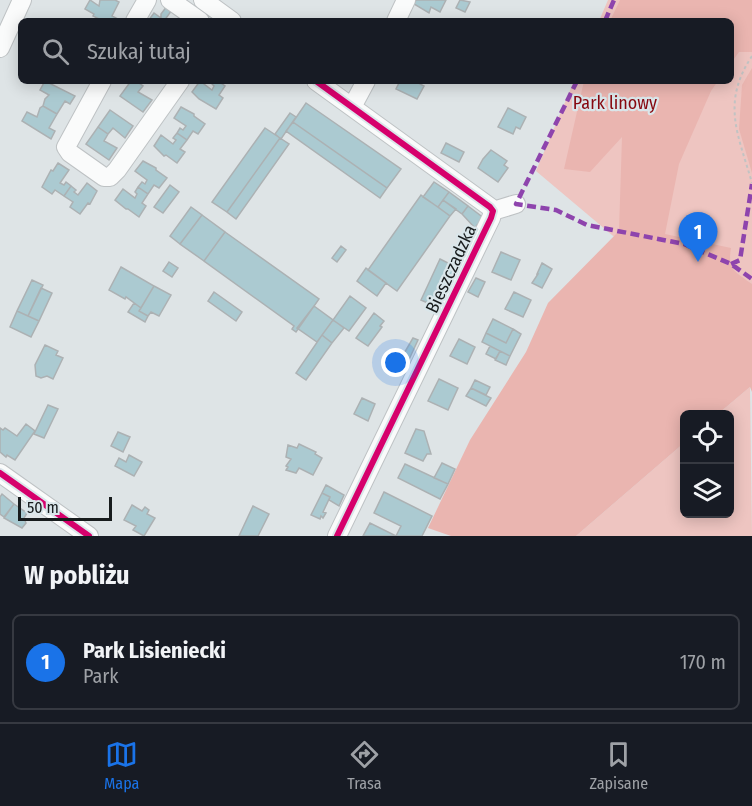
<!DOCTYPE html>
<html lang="pl">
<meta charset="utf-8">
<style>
:root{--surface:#171b24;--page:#242831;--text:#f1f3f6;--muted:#9ea1a6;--line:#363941;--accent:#1a73e8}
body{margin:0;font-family:"Fira Sans Condensed",sans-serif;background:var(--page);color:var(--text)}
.controls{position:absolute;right:18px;bottom:18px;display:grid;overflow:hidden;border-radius:9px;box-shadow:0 3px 15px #0003}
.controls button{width:54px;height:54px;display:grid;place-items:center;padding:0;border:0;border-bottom:2px solid var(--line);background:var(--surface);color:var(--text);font:30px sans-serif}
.scale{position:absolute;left:18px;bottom:15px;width:94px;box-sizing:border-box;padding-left:6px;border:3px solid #181c1d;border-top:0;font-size:16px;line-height:21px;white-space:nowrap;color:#181c1d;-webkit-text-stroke:4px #dae6ea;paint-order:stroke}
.you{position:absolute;left:396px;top:363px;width:21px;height:21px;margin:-15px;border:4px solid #fff;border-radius:50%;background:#1a73e8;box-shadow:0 0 0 9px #1a73e833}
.badge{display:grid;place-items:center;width:39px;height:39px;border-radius:50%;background:var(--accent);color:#fff;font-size:20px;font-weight:700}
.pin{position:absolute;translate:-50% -50px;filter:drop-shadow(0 2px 3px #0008)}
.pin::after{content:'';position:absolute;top:32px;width:21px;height:18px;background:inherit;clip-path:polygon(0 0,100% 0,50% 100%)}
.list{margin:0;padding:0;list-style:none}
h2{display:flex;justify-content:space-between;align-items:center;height:78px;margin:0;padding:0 24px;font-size:26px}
h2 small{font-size:20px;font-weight:400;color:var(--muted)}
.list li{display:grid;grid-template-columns:39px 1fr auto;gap:18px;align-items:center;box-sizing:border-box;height:96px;margin:0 12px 12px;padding:0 12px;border:2px solid var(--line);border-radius:9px}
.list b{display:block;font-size:22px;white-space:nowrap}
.list p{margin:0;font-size:20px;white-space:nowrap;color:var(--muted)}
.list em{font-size:20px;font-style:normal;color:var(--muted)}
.icon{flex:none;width:33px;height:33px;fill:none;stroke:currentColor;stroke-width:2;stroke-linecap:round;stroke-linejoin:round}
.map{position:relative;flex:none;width:752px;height:536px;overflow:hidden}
.search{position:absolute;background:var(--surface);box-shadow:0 3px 15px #0003;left:18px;right:18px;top:18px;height:66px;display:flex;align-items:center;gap:15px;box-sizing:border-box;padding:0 21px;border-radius:9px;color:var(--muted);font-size:22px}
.sheet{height:186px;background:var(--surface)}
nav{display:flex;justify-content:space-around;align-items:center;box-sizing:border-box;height:84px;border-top:2px solid var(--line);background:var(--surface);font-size:16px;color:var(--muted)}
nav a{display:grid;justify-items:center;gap:3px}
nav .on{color:var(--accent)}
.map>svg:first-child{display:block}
</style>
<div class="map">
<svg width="752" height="536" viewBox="0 0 752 536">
<rect width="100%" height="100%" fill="#dee4e6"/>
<!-- green -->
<path fill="#eec5c1" d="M608 0H752V353L536 171 574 81H731V21H599Z
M750 387 752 536H576L684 443V514H730V415L718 414Z"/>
<!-- forest -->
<path fill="#eab5b0" d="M620 0H752V52H739L731 63V21H610Z
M752 68V173L739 129 742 85Z
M584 81H718L711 91 679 164 665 234 731 248C727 270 736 272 752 284V392L750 387 718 414 684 415V443L576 536H451L428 528 470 440 526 352 548 303 619 231 622 137 590 172 564 169Z"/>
<!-- building -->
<path fill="#abcad1" stroke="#acb1b3" stroke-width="1.5" d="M90 0 99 6 100 0H115L119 2 112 16 118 19 117 21H103L93 16 94 14 85 9Z
M416 0H446L440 12 431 7 429 13 414 4Z
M460 0 470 2 465 12 456 8Z
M167 6 172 10 164 21H148L154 13 161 18V14Z
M45 81 75 96 70 104 65 101 57 114 43 106 45 99 49 95 40 90Z
M131 81H136L143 86 138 92 152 100 143 112 120 96Z
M200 81 212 90 214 86 212 84 214 81H218L225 86 219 95 223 98 216 109 199 99 192 92Z
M400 81H419L418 83 424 86 417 99 396 89Z
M306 103 401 169 387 188 293 122Z
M43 106 57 114 49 128 55 131 51 139 22 121 27 112 37 117 40 108Z
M181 107 194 114V116L205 124 198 134 193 131 187 140 177 133 180 128 183 130 186 126 174 118Z
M508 108 526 117 520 129 516 127 513 134 498 127Z
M110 110 133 126 125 138 113 128 108 134 98 127Z
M290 113 296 117 281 139 275 134Z
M293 122 387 188 380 198 286 131Z
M98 127 108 134 104 141 117 148 109 160 86 144Z
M265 128 280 138 227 212 212 202Z
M177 133 187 140 180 149 185 152 177 163 166 155 164 156 154 146 161 135 173 144 176 140 173 138Z
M280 138 289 144 236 219 227 212Z
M446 143 464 152 459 162 441 153Z
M491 150 507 161 504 165 508 168 498 182 478 168 483 159Z
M143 161 156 168V170L167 178 159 188 154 185 148 194 138 187 142 182 145 184 147 180 135 171Z
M58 163 69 170 60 183 64 185 66 182 71 186 64 196 55 190 52 194 42 187 51 170 53 171Z
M434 182 449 192 438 207 423 197Z
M87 183 97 191 90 204 88 203 80 214 70 207 73 202 64 196 71 186 76 190 74 192 78 195Z
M170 185 179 192 163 213 154 207Z
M138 187 148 194 142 203 146 206 139 217 128 209H126L115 200 123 189 135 198 137 194 135 192Z
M449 192 468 206 462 214 443 200Z
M421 195 450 216 397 291 368 270Z
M443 200 456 209 450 216 438 207Z
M468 206 485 219 480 227 477 225 475 228 462 214Z
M191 207 202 215 180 244 170 236Z
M202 215 225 232 204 261 180 244Z
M225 232 319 299 296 332 292 329 294 326 204 261Z
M341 246 346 250 337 262 332 258Z
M501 252 520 260 511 280 492 272Z
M440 259 456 267 437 307 421 300Z
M169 262 178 268 172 277 163 271Z
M542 263 552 269 542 288 532 283 538 274H537Z
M121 267 154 286 141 308 126 297 125 299 109 290Z
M366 268 386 283 377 296 357 281Z
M476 278 485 282 478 297 468 292Z
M32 280 43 285 28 316 17 311Z
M154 286 171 295 159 316 151 312 148 316 139 311Z
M41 288 52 293 39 321 28 316Z
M214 292 242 312 236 321 208 301Z
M514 292 531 300 523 317 505 309Z
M350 296 366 308 349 331 333 320Z
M134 303 141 308 139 311 148 316 145 322 128 312Z
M314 306 333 320 317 342 297 328Z
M17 311 39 321 31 337 10 327Z
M374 313 384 321 380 326 382 327 368 346 356 338Z
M493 319 513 329 506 343 486 333Z
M333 320 344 328 332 343 322 335Z
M513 329 521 334 510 356 482 342 486 333 506 343Z
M322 335 332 343 306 380 296 373Z
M413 338 418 340 406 366 399 362Z
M459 339 475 347 467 364 450 356Z
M45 345 58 351 56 355 63 358 53 379 47 376 41 378 36 376 35 365Z
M490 346 500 351 496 359 486 354Z
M500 351 510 356 506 365 495 360Z
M439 379 458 388 448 410 428 401Z
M475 380 490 387 486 395 471 388Z
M471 388 491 398 486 406 466 396Z
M362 398 375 404 368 421 354 414Z
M48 405 58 409 44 438 34 434Z
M26 424 35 431 15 460 7 455 6 457 0 452V428L3 430 5 428 17 436Z
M416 429 424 431 431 454H427L423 461 405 453Z
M118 432 130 437 123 452 111 446Z
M299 444 316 452 315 454 322 458 313 475 299 468 296 473 286 470 288 467 286 466 291 459 286 457 288 445 297 448Z
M129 455 142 462 134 476 115 466 119 458 126 462Z
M442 463 455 469 448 484 434 478Z
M405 464 448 484 440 499 398 478Z
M326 485 344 495 339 506 329 500 330 497 322 493Z
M384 492 432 516 422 536H363L370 523 396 536 401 526 374 513Z
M322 493 330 497 323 512 326 513 323 518 321 516 320 519 311 515Z
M2 494 14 504 4 517 0 514V497Z
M14 504 27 513 24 518 26 523 22 528 4 518Z
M132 505 142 511 145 507 149 510 147 514 155 518 144 536 133 530 136 526 124 520Z
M253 506 269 514 258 536H239Z"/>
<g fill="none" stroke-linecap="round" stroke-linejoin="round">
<!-- minor casing -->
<g stroke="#bec2c4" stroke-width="20">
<path id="minor" d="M170 0 200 21
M203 0 232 21
M135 21 147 0
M396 21 406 0
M0 48 22 0
M102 81 66 147 70 153 104 177H110L117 170 180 81
M316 81 490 207 493 211 491 218 337 536
M352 107 366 81
M493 211 516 204
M0 473 89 536"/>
</g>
<!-- path -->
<path stroke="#c1c3c3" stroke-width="2" stroke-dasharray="3 3" stroke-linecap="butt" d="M752 56C721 103 738 134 752 183"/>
<!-- minor -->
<use href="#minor" stroke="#fafbfb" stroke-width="18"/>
<!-- quiet -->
<path stroke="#8e44ad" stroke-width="4.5" stroke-dasharray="9 4.5" stroke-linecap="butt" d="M605 21 614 0
M577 81 516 204 556 210 587 225 684 244 731 264 752 279
M731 264 740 260 752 184"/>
<!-- cycleway casing -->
<g stroke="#dae6ea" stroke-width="10">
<path id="cycleway" d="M316 81 490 207 493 211 491 218 337 536
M0 473 89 536"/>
</g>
<!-- cycleway -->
<use href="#cycleway" stroke="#d6006c" stroke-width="6"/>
</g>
<g text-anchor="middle" stroke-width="4.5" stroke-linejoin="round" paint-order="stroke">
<!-- park labels -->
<g font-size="18" fill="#87080f" stroke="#dae6ea">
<text x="615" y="109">Park linowy</text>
</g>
<!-- street labels -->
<g font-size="18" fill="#181c1d" stroke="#dae6ea">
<text transform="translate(451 269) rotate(-65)" y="6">Bieszczadzka</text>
</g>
</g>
</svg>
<div class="controls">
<button><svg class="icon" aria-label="locate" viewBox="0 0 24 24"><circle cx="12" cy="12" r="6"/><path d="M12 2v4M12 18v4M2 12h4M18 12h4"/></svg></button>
<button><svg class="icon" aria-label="layers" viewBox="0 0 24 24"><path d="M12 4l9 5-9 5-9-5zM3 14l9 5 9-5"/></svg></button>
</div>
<div class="scale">50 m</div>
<div class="you"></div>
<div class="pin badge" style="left:698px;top:262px">1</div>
<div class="search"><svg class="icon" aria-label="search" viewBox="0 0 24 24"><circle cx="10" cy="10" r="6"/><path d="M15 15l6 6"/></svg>Szukaj tutaj</div>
</div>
<section class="sheet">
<h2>W pobliżu<small></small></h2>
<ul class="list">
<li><span class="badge">1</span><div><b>Park Lisieniecki</b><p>Park</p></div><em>170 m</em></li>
</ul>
</section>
<nav>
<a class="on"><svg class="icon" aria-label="map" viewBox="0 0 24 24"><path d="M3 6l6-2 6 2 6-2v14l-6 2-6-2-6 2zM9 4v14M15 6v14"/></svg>Mapa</a>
<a><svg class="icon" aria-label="directions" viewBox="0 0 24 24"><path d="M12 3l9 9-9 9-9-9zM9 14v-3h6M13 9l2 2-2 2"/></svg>Trasa</a>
<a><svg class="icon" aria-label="saved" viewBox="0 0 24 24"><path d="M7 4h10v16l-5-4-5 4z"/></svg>Zapisane</a>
</nav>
